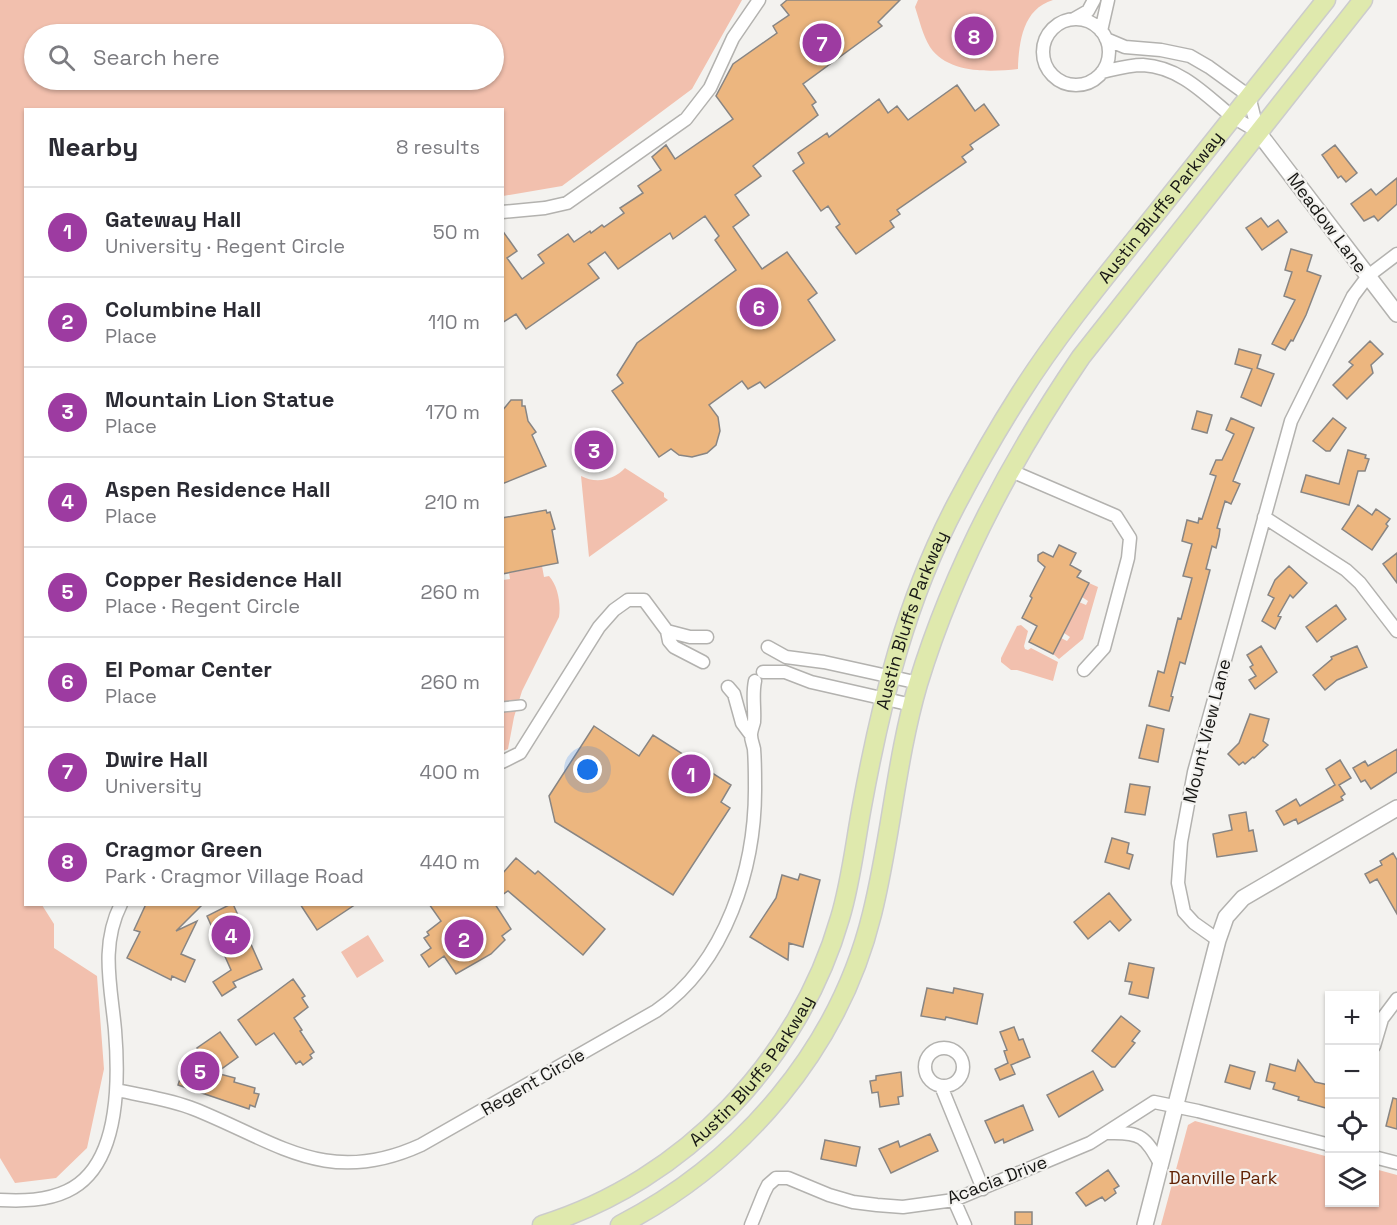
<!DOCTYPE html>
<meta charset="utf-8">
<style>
:root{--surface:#fff;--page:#f2f2f3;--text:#2b2b33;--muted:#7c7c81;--line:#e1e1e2;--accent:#9d3ba1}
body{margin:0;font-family:"Space Grotesk",sans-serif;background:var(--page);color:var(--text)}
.controls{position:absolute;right:18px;bottom:18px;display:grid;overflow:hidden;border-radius:0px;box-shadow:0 2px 4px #0004}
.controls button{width:54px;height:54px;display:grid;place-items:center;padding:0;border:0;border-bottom:2px solid var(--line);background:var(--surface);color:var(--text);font:30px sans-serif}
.you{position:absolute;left:588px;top:770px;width:21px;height:21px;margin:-15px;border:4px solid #fff;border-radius:50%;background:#1a73e8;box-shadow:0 0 0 9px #1a73e833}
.badge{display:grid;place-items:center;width:39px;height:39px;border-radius:50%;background:var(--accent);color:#fff;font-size:20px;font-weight:700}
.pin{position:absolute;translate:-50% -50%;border:3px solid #fff;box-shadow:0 2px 6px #0006}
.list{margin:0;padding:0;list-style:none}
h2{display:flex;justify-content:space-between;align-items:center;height:78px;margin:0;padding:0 24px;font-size:26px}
h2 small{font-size:20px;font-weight:400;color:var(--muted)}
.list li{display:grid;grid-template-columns:39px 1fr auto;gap:18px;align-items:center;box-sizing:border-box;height:90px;padding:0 24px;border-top:2px solid var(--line)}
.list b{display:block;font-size:22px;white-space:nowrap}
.list p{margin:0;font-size:20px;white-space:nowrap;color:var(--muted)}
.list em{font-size:20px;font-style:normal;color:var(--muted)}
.icon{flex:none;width:33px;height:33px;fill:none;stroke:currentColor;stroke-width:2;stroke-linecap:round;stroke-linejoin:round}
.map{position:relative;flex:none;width:1397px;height:1225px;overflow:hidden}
.search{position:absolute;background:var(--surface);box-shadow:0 2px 4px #0004;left:24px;top:24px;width:480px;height:66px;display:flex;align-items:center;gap:15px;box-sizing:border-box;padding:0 21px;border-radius:33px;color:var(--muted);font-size:22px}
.panel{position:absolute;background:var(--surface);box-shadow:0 2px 4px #0004;left:24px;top:108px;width:480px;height:798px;border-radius:0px}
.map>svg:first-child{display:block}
</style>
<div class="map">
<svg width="1397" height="1225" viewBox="0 0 1397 1225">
<rect width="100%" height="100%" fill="#f3f2ef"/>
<!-- green -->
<path fill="#f2c0ae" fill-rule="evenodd" d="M0 0H742L692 89 562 186 503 196 502 110H26V904L42 905 54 924V948L97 976 104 1069 87 1148 56 1178 15 1183 0 1158ZM34 34H494V80H34Z
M918 0H1053C1023 9 1019 41 1018 69 990 72 948 74 930 47 923 36 919 19 915 7Z
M625 468 664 493V497L668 500 589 557 581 476C596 484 614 480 625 468Z
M542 566 544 577 549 576C558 586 561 604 559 617L522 691 514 717 508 749 503 751V580L510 579 509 573Z
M1089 583 1098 587 1083 639 1059 659 1053 654 1061 638 1067 641 1070 637 1064 633 1079 602 1086 605 1088 601 1082 597Z
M1021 625 1028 631 1024 646 1025 649 1028 650 1031 648 1058 662 1053 681 1017 670H1011L1001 662V658L1017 626Z
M368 935 384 961 357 978 341 952Z
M1195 1121 1329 1157 1330 1202H1374L1375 1169 1397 1175V1225H1161L1188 1125Z"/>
<!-- building -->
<path fill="#ecb67f" stroke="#888583" stroke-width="1.5" d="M787 0H900L878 22 882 26 803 84 816 102 812 105 818 115 753 166 761 176 735 195 749 215 733 227 762 269 787 252 817 293 808 300 835 340 765 388 760 382 748 389 742 381 709 405 718 417 720 431 716 445 707 453 692 457 679 455 671 449 659 457 612 391 623 383 617 375 637 343 736 270 715 240 719 236 705 216 673 239 670 233 618 269 605 252 588 264 599 278 526 329 516 314 502 323V230L517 251 507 258 522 279 544 263 538 255 568 234 574 242 590 231 591 233 602 225 604 227 624 213 620 208 643 193 638 186 661 170 652 157 666 145 675 159 733 119 716 96 733 64 777 33 773 26 789 15 781 5Z
M957 85 975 111 984 104 999 125 970 145 973 149 962 157 966 162 897 210 900 214 890 221 894 227 856 254 836 227 840 224 828 206 821 211 793 171 804 163 798 153 827 133 829 137 879 99 888 113 897 106 908 120Z
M1335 145 1357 173 1346 182 1341 176 1338 178 1322 155Z
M1397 178V204L1378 221 1374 216 1364 221 1351 204 1371 189 1376 195Z
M1261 218 1268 227 1278 220 1287 232 1262 250 1246 228Z
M1291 249 1312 255 1307 271 1321 276 1306 315 1293 341 1291 340 1285 350 1272 344 1295 300 1284 296 1292 272 1285 270Z
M1370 341 1383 354 1371 365 1373 373 1347 399 1333 385 1353 365 1349 362Z
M1239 349 1261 355 1257 368 1274 374 1261 406 1241 397 1252 369 1235 364Z
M511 400H522V406H525L528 421 536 432 532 435 546 466 502 484V411Z
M1197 411 1212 415 1207 433 1192 429Z
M1231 418 1254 428 1233 481 1240 484 1231 504 1225 501 1217 528 1220 529 1219 536 1216 548 1212 546 1206 569 1210 570 1185 664 1180 662 1171 696 1173 697 1169 711 1149 706 1158 671 1164 673 1178 618 1181 619 1192 578 1183 576 1192 544 1182 541 1187 520 1198 523 1199 518 1202 519 1216 476 1210 474 1216 460H1222L1234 434 1226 430Z
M1333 418 1346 428 1330 451H1326L1313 441Z
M1348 450 1366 455 1365 458 1369 459 1365 471H1358L1349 505 1301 492 1306 475 1339 484Z
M1358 505 1372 515 1376 509 1390 519 1386 524 1388 526 1372 550 1342 529Z
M546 510 547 513 550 512 555 529 552 530 558 563 502 574V518Z
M1059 545 1076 553 1070 565 1081 571 1077 577 1089 583 1053 654 1029 642 1037 626 1022 618 1032 598 1030 596 1045 567 1038 561V555L1043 552 1053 557Z
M1397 553V583L1383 564Z
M1289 566 1307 583 1293 598 1290 595 1278 616 1281 617 1275 629 1262 621 1274 598 1268 595 1275 580Z
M1336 605 1346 619 1317 642 1306 627Z
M1261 646 1277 672 1255 689 1249 680 1256 676 1250 667 1253 665 1247 655Z
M1357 646 1367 667 1337 680 1325 690 1313 675 1332 659 1331 657Z
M1250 714 1269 719 1263 741 1268 745 1254 758 1253 757 1245 764 1243 762 1239 765 1228 754 1239 743Z
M1147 725 1164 729 1158 762 1139 758Z
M594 726 639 756 653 735 731 785 721 802 730 808 673 895 555 822 549 796Z
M1397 749V772L1371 789 1365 780 1361 782 1353 768 1365 761 1368 766Z
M1340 760 1351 778 1339 785 1345 794 1341 797 1343 800 1298 824 1296 819 1284 825 1276 811 1296 799 1300 806 1335 785 1326 769Z
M1130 784 1150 787 1145 815 1125 812Z
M1246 812 1249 831 1253 830 1257 851 1217 857 1213 834 1232 830 1229 815Z
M1112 838 1129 843 1127 853 1133 855 1129 869 1105 862Z
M1393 853 1397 860V914L1377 879 1370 883 1365 874 1382 865 1380 861Z
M516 858 535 874 538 871 605 929 583 955 508 891 502 895V874Z
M800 874 820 880 803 947 789 943 788 960 750 937 776 898 782 875 798 880Z
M1109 893 1131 920 1119 931 1110 921 1088 939 1074 922Z
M146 904H203L176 931 197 921 181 954 195 960 185 982 172 976 171 980 127 958 140 932 134 930Z
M231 904H233L262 969 233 982 236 987 222 996 213 982 231 970 207 916Z
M300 904H356L317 930Z
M429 904H495L511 929 502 936 505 940 491 954 456 974 444 956 429 967 421 955 431 948 424 938 429 935 427 932 441 921Z
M1129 963 1154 968 1148 998 1129 994 1132 982 1125 981Z
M293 979 305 996 302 998 308 1007 294 1018 302 1030 300 1031 314 1052 310 1055 312 1058 303 1065 300 1061 296 1064 274 1033 256 1045 238 1020Z
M927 988 953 993 954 988 983 994 977 1024 946 1017 945 1020 921 1016Z
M1121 1016 1140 1031 1132 1041 1135 1043 1115 1067H1112L1092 1051Z
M1014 1027 1019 1040 1023 1039 1030 1057 1011 1065 1015 1074 1000 1080 995 1069 1008 1063 1004 1051 1007 1050 1000 1032Z
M220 1032 238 1057 216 1073 235 1078 234 1082 255 1088 254 1093 259 1094 255 1107 250 1105 249 1109 178 1085 186 1060 209 1067 197 1048Z
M1298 1060 1315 1082 1329 1085V1109L1298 1100 1299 1097 1273 1089 1275 1083 1266 1081 1270 1064 1295 1071Z
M1230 1065 1255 1072 1250 1089 1225 1082Z
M1093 1071 1103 1090 1059 1117 1047 1095Z
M901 1072 903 1096 898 1097 899 1104 880 1107 878 1092 872 1093 870 1081 876 1080V1076Z
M1393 1098 1397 1099V1129L1386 1126Z
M1023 1105 1033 1130 1004 1143 1003 1139 995 1143 985 1121Z
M930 1134 938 1151 891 1173 879 1149 898 1141 900 1147Z
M825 1140 860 1147 856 1166 821 1159Z
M1108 1170 1119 1186 1114 1189 1116 1193 1105 1201 1102 1197 1086 1206 1076 1193Z
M1015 1212H1032V1225H1015Z"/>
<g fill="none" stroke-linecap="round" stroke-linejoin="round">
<!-- pedestrian casing -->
<g stroke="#b3b2af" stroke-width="12">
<path id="pedestrian" d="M502 707 521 705"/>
</g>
<!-- minor casing -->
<g stroke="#b3b2af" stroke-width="15">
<path id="minor" d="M1074 19 1088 11 1094 0
M1043 52a33 33 0 1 1 66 0a33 33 0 1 1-66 0Z
M1101 31 1108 0
M1106 39 1125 47 1161 50 1190 56 1209 67 1249 96 1258 132
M1102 72C1115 69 1129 65 1143 65 1179 67 1204 93 1230 115 1239 121 1249 126 1258 132
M502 212 545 208 567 203 686 119 710 88 733 38 759 0
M1009 470 1116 516 1130 538 1128 558 1104 648 1084 670
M1264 517 1346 570 1360 583 1397 631
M667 631 690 637H707
M768 647 786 657 824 662 919 683
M763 672H785L811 682 912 705
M728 687 734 694 742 723 751 735
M502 762 520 753 599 627 614 610 628 600H644L667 631 669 641 674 647 703 662
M1218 940 1194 923 1184 912 1178 883 1181 842 1194 772 1291 421 1353 296 1368 276 1397 254
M1374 1046 1382 1019 1397 999
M925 1067a19 19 0 1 1 38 0a19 19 0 1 1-38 0Z
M941 1086 983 1189
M117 1090C143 1096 170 1099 194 1109 277 1142 327 1188 421 1145L656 1011C726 963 756 867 755 785 755 773 755 761 754 749 753 744 751 740 751 735 751 731 753 726 754 722 755 708 752 695 755 681
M1109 1133C1142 1132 1145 1137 1161 1165
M1374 1157 1397 1163
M0 1200C22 1201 46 1201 67 1191 121 1166 119 1079 115 1030 111 986 100 946 121 904
M954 1200 965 1225
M751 1225 764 1193 768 1185 776 1178H788L829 1195 853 1202 877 1205 903 1207 954 1200 1090 1143 1154 1102 1198 1111 1330 1145"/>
</g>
<!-- tertiary casing -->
<g stroke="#b3b2af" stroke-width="18">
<path id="tertiary" d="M1258 132 1397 314
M1145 1225 1218 940 1226 917 1243 898 1397 808"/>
</g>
<!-- primary casing -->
<g stroke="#ccc" stroke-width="21">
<g id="primary">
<path id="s1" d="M542 1225C684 1181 799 1060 840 918 851 882 855 843 862 806 881 702 906 600 956 505 976 467 997 430 1020 394 1063 326 1116 264 1166 201 1219 134 1272 67 1326 0"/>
<path d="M620 1225C742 1162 839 1049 872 914 891 838 896 759 918 684 954 566 1012 458 1081 357L1363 0"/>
</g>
</g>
<!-- pedestrian -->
<use href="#pedestrian" stroke="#fff" stroke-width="9"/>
<!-- minor -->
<use href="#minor" stroke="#fff" stroke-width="12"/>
<!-- tertiary -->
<use href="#tertiary" stroke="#fff" stroke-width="15"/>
<!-- primary -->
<use href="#primary" stroke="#dfe9ad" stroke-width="18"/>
</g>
<g text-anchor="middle" stroke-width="4.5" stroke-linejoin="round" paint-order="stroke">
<!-- street labels -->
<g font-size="18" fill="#171715" stroke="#f3f2ef">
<text dy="6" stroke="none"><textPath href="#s1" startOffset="1238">Austin Bluffs Parkway</textPath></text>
<text transform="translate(1327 223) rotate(53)" y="6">Meadow Lane</text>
<text dy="6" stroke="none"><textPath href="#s1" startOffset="752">Austin Bluffs Parkway</textPath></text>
<text transform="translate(1207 731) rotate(-76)" y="6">Mount View Lane</text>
<text dy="6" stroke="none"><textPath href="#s1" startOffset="266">Austin Bluffs Parkway</textPath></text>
<text transform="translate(533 1082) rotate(-30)" y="6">Regent Circle</text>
<text transform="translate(997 1180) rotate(-21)" y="6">Acacia Drive</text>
</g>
<!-- park labels -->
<g font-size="18" fill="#612104" stroke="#f3f2ef">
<text x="1223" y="1184">Danville Park</text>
</g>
</g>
</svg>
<div class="controls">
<button>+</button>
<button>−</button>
<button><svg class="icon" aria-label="locate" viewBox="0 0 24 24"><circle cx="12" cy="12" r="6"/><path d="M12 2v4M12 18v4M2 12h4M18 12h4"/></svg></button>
<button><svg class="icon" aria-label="layers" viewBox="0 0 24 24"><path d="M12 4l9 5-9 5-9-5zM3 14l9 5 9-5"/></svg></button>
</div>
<div class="you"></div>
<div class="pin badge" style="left:691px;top:774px">1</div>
<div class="pin badge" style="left:464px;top:939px">2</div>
<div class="pin badge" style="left:594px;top:450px">3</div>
<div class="pin badge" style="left:231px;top:935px">4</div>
<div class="pin badge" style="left:200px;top:1071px">5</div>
<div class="pin badge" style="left:759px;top:307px">6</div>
<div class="pin badge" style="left:822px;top:43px">7</div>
<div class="pin badge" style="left:974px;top:36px">8</div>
<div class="search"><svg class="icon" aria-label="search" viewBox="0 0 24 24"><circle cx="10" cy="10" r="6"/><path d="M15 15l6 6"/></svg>Search here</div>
<section class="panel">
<h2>Nearby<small>8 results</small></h2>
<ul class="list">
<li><span class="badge">1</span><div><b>Gateway Hall</b><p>University · Regent Circle</p></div><em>50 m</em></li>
<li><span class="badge">2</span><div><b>Columbine Hall</b><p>Place</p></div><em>110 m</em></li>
<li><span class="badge">3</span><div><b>Mountain Lion Statue</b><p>Place</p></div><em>170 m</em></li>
<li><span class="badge">4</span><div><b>Aspen Residence Hall</b><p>Place</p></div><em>210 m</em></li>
<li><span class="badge">5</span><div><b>Copper Residence Hall</b><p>Place · Regent Circle</p></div><em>260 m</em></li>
<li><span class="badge">6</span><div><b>El Pomar Center</b><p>Place</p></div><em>260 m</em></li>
<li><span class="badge">7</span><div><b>Dwire Hall</b><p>University</p></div><em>400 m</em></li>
<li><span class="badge">8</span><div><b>Cragmor Green</b><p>Park · Cragmor Village Road</p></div><em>440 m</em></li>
</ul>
</section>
</div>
